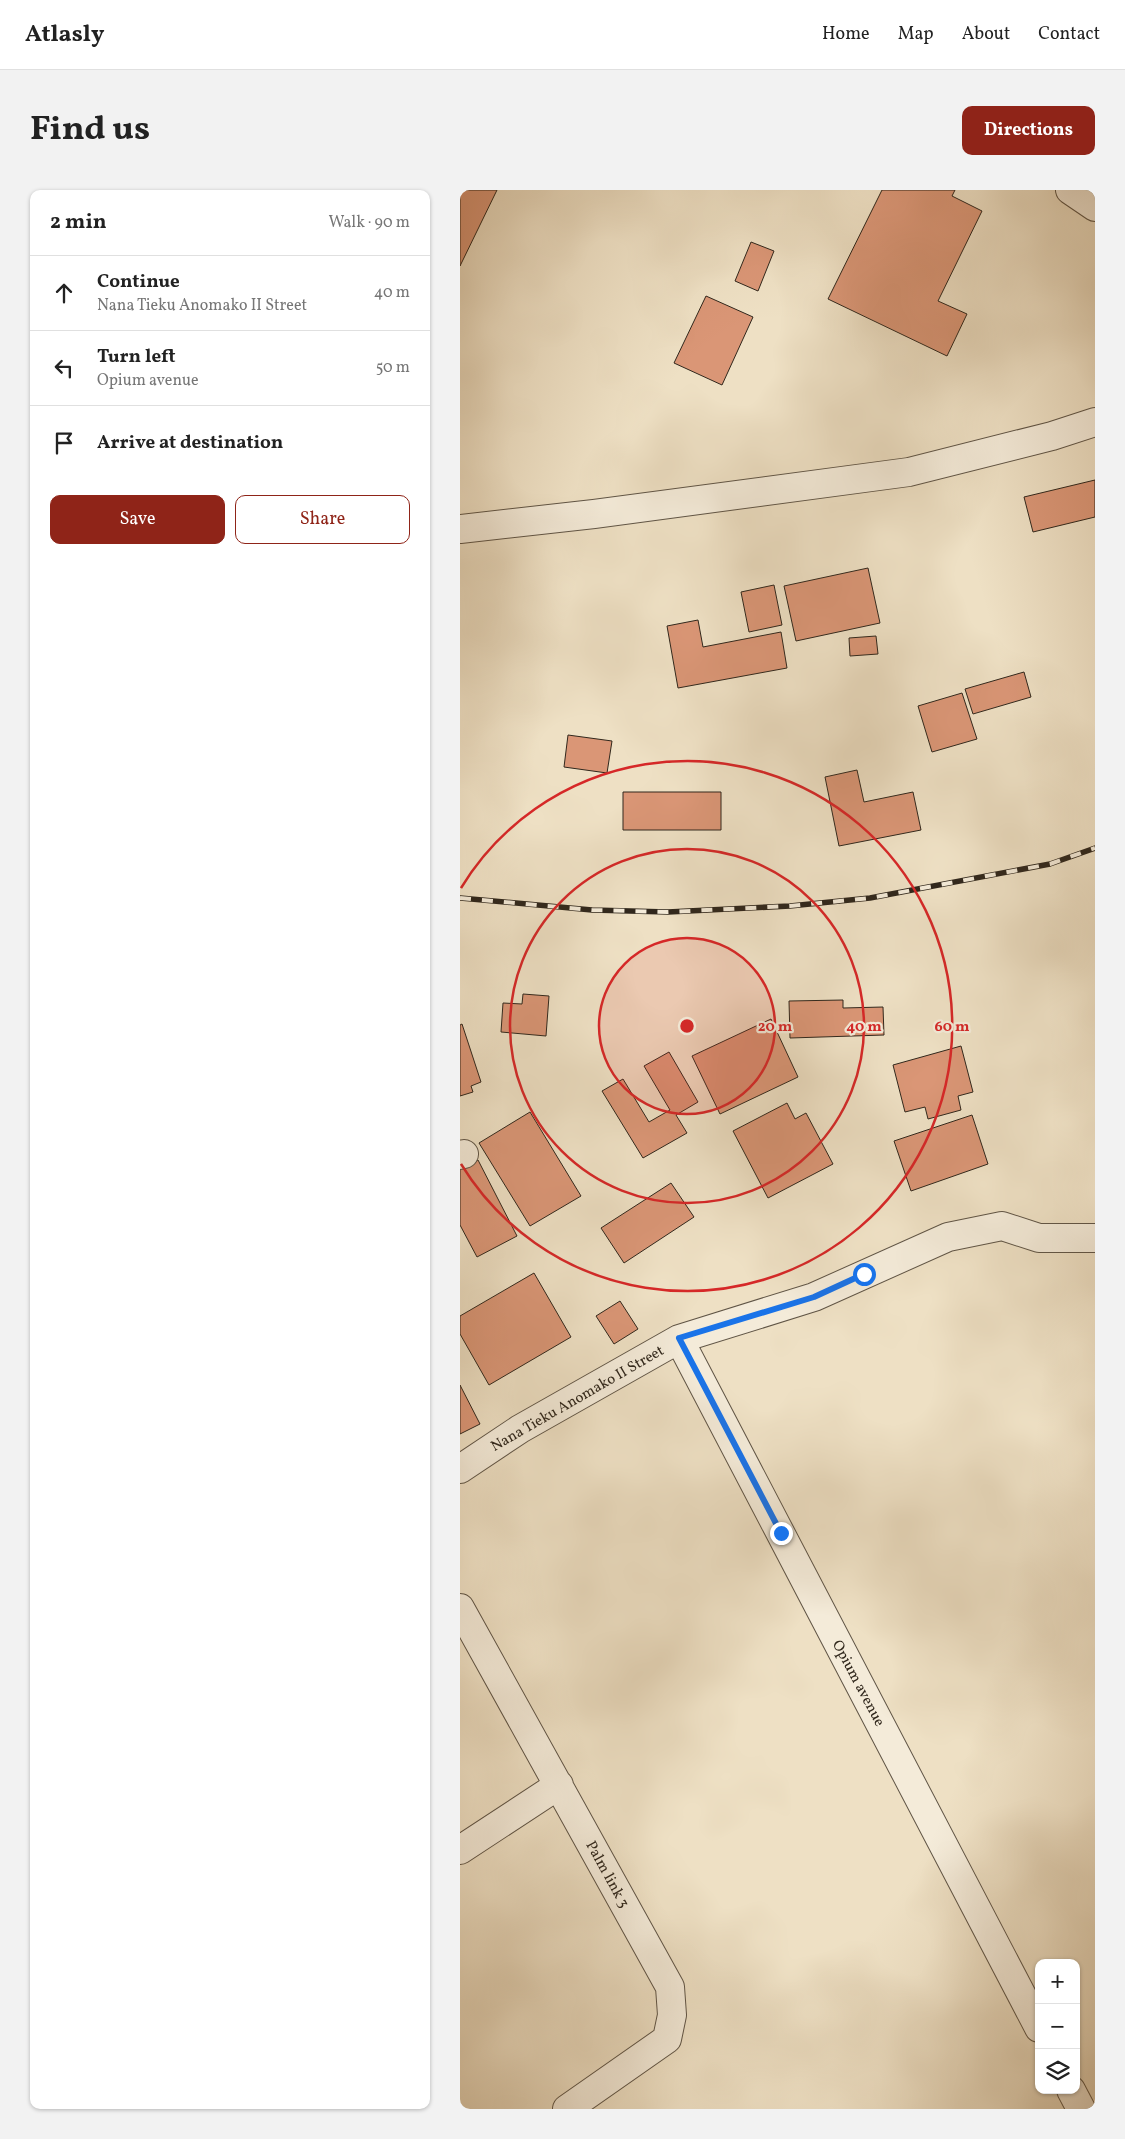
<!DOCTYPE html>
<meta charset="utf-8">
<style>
:root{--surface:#fff;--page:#f2f2f2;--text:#222;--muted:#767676;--line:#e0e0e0;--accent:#8f2418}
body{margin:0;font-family:Vollkorn,serif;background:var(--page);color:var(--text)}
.controls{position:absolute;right:15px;bottom:15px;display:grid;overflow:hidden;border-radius:10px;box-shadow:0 1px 4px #0004}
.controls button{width:45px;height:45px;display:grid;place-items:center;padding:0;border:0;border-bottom:1px solid var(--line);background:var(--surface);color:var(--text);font:25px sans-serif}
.stop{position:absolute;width:15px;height:15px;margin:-11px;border:4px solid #1a73e8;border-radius:50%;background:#fff}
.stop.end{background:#1a73e8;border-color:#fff;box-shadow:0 1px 5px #0008}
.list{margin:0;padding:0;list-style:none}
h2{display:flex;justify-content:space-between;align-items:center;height:65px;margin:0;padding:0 20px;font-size:21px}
h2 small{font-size:16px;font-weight:400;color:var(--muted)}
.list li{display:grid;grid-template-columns:32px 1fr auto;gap:15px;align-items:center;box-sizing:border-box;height:75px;padding:0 20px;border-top:1px solid var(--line)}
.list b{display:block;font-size:19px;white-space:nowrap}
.list p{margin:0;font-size:16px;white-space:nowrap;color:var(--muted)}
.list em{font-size:16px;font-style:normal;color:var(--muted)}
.actions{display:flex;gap:10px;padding:15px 20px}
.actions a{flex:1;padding:11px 0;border:1px solid var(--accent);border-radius:10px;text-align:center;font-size:18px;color:var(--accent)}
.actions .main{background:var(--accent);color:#fff}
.icon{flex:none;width:28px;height:28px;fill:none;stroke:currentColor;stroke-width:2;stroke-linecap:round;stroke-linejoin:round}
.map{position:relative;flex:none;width:635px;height:1919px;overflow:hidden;border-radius:10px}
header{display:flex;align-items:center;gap:30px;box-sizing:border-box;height:70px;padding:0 25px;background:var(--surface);border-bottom:1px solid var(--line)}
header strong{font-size:24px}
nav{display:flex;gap:28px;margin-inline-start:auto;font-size:18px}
.intro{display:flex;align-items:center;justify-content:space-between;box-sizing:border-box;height:120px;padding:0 30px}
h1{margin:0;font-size:35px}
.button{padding:12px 22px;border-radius:10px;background:var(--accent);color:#fff;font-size:18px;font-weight:700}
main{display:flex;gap:30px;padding:0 30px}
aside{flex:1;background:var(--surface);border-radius:10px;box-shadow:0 1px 4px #0004}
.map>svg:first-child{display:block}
</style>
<header>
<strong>Atlasly</strong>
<nav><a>Home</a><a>Map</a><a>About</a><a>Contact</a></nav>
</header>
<div class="intro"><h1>Find us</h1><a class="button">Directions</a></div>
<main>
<aside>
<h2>2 min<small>Walk · 90 m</small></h2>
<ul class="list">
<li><svg class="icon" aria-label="ahead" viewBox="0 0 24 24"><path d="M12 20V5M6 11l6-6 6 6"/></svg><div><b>Continue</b><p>Nana Tieku Anomako II Street</p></div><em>40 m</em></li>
<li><svg class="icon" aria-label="left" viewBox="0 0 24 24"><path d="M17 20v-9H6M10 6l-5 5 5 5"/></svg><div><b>Turn left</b><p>Opium avenue</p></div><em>50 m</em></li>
<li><svg class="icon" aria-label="arrive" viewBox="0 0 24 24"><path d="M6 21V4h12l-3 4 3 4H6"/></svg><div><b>Arrive at destination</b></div></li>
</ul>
<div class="actions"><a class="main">Save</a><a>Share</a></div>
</aside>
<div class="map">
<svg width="635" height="1919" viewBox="0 0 635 1919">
<rect width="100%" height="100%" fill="#eee0c4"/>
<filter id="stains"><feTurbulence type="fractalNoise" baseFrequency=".004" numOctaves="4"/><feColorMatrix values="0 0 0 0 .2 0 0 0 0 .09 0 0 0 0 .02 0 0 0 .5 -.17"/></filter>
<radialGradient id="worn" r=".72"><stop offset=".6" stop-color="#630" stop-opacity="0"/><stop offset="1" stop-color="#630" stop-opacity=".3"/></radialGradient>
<!-- building -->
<path fill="#da9676" stroke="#30271c" d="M0 0H37L0 76Z
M422 0H495L492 6 522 21 478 111 507 124 487 166 368 109Z
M291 52 314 61 298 101 275 91Z
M246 106 293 127 262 195 214 173Z
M635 290V327L573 342 564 307Z
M408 378 420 433 336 451 324 396Z
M314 395 322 435 289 442 281 402Z
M238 430 243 457 321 442 327 478 218 498 207 436Z
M416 446 418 464 390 466 389 448Z
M564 482 571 507 513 524 505 499Z
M502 503 517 549 472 562 458 516Z
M108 545 152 551 147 583 104 577Z
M397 580 404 612 453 602 461 640 379 656 365 587Z
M163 602H261V640H163Z
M63 804 89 806 86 846 41 842 43 813 62 814Z
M383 810V818L423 817 424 845 330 848 329 811Z
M311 829 338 887 260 924 232 866Z
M2 834 21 892 11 896 13 902 0 906V835Z
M501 856 513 902 498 906 501 920 468 929 465 917 445 922 433 875Z
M209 862 238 912 216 925 227 943 183 968 142 901 163 889 189 932 210 920 184 876Z
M327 913 335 929 346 923 373 974 308 1008 273 941Z
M70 922 121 1006 70 1036 19 953Z
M512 925 528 974 451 1001 434 951Z
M18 970 57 1046 17 1067 0 1035V979Z
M211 993 234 1027 164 1073 141 1038Z
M74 1083 111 1147 29 1195 0 1144V1126Z
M160 1111 178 1139 154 1154 136 1126Z
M0 1195 20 1234 0 1244Z"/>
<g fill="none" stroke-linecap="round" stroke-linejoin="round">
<!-- minor casing -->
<g stroke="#605546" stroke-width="30">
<path id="minor" d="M610 0 635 17
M0 339 134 324 449 282 592 246 635 232
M0 965 4 964
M219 1149 579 1838
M0 1279 60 1239 219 1149 354 1107 488 1047 542 1036 579 1048H635
M0 1418 210 1797 212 1825 207 1849 107 1919
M0 1660 99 1595
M611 1900 621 1919"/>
</g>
<!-- minor -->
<use href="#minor" stroke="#f4ebd9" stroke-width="28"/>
<!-- rail casing -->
<g stroke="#30271c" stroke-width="5.5">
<path id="rail" d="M0 708 132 720 208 722 330 716 410 708 590 674 635 658"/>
</g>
<!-- rail -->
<use href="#rail" stroke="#f4ebd9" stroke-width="4" stroke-dasharray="11" stroke-linecap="butt"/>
</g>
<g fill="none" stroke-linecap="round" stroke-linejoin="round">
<!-- route -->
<path stroke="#1a73e8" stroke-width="6" d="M321 1343 219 1148 354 1107 404 1084"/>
</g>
<!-- distance rings -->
<circle cx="227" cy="836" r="88" fill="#d62828" fill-opacity=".12"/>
<g fill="none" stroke="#d62828" stroke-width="2.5">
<circle cx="227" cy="836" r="88"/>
<circle cx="227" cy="836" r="177"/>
<path d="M1 698A265 265 0 1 1 1 974"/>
</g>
<g text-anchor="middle" stroke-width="4.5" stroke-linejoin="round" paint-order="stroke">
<!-- street labels -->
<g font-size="15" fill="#30271c" stroke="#f4ebd9">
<text transform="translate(117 1208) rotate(-30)" y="5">Nana Tieku Anomako II Street</text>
<text transform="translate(399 1493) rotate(62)" y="5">Opium avenue</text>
<text transform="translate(148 1684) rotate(61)" y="5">Palm link 3</text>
</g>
</g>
<circle cx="227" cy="836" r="8" fill="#d62828" stroke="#f4ebd9" stroke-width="2.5"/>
<g font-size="15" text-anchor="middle" font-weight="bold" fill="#d62828" stroke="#f4ebd9" stroke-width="4.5" stroke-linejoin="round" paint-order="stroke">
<text x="315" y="841">20 m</text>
<text x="404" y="841">40 m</text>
<text x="492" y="841">60 m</text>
</g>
<rect width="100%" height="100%" filter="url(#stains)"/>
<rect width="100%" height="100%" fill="url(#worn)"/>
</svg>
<div class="controls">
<button>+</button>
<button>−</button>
<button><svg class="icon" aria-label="layers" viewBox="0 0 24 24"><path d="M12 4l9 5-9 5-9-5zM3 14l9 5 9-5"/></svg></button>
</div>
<div class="stop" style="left:404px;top:1084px"></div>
<div class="stop end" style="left:321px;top:1343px"></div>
</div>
</main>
